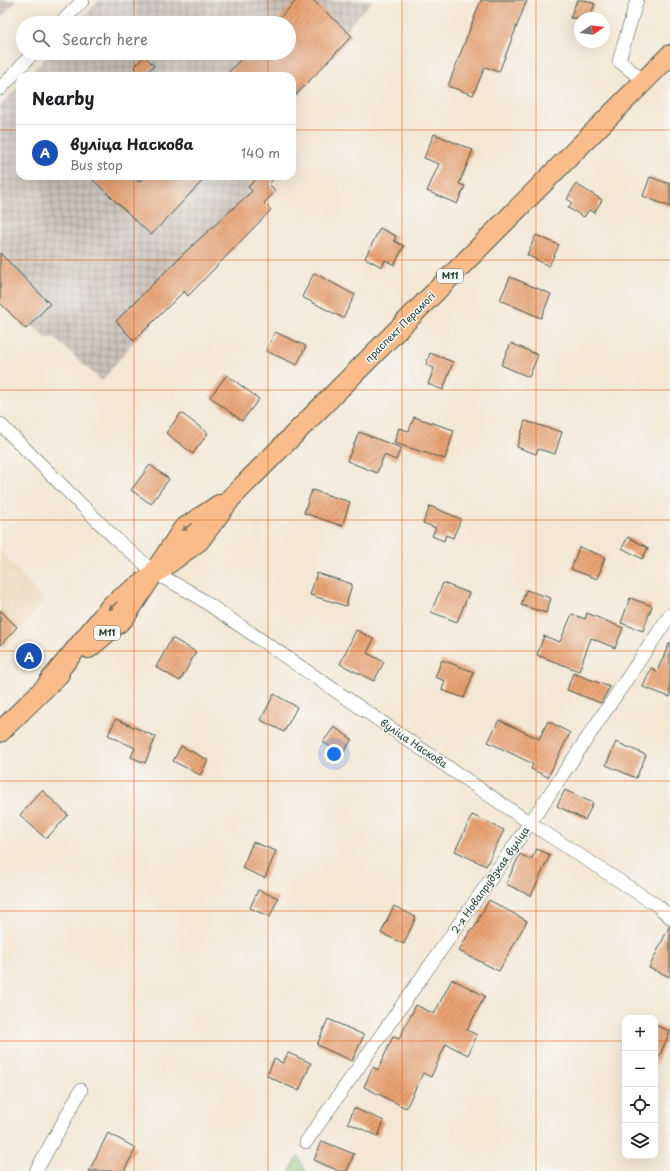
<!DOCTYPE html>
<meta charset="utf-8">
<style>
:root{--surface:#fff;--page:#f2f2f2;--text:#202124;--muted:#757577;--line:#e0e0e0;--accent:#1f6fb2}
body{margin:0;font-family:"Playpen Sans",sans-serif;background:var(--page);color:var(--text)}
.controls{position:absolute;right:12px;bottom:12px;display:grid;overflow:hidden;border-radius:8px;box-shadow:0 4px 16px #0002}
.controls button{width:36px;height:36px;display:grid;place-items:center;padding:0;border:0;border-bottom:1px solid var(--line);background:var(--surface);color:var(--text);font:20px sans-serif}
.compass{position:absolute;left:574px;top:12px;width:36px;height:36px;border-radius:50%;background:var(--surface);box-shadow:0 4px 16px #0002;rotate:77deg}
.you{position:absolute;left:334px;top:754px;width:14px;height:14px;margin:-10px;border:3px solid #fff;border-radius:50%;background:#1a73e8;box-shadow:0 0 0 6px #1a73e833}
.badge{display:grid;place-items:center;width:26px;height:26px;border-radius:50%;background:var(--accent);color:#fff;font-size:13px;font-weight:700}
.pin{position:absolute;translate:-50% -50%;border:2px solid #fff;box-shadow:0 1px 4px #0006}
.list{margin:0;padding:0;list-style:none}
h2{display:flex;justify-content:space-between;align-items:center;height:52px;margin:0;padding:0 16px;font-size:17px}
h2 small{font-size:13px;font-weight:400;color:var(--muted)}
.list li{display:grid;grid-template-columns:26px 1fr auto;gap:12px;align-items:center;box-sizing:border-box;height:56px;padding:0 16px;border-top:1px solid var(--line)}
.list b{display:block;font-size:15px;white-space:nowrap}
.list p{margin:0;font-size:13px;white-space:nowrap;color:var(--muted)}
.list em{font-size:13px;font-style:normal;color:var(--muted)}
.icon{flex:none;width:22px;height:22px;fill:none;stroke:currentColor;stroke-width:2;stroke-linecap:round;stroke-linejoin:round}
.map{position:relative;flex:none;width:670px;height:1171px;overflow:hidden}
.search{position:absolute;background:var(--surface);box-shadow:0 4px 16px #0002;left:16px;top:16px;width:280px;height:44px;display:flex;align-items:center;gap:10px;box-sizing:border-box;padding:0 14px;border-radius:22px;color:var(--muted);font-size:15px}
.panel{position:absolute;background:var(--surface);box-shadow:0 4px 16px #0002;left:16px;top:72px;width:280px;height:108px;border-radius:12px}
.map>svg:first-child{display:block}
</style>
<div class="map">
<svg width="670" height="1171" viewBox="0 0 670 1171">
<defs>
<pattern id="industrial-grid" width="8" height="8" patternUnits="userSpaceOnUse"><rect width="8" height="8" fill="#ccc2b9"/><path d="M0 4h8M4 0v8" fill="none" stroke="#a59f97"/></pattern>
<pattern id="grass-dots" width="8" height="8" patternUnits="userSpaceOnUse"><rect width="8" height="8" fill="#98ce80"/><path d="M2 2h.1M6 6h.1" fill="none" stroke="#7ba86a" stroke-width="1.8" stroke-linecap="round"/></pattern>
<pattern id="building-hatch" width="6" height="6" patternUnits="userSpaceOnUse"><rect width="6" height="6" fill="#e9a171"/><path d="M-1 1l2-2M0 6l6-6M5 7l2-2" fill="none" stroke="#bc845e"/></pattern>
</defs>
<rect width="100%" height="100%" fill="#f6f6f2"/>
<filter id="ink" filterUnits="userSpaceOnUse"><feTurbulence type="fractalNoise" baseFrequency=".025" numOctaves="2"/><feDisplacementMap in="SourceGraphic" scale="8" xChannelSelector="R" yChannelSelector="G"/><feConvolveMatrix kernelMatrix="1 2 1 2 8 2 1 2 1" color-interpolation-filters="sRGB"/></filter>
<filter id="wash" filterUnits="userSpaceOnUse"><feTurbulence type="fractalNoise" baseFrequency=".012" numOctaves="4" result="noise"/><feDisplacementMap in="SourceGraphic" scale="16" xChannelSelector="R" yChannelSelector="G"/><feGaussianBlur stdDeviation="0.9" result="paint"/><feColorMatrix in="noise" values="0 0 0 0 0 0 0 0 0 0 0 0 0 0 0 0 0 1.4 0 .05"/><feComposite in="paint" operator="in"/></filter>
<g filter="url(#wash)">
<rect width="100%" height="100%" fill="#f4e7d4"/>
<!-- built -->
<path fill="#eed7bb" d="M0 550 44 601 1 650H0Z"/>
<!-- industrial -->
<path fill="url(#industrial-grid)" d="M0 0H17L0 19Z
M99 0H373L355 19 292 105V76H28L50 53H289V23H78Z
M20 85V176H277L270 184 276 191 264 203 271 210 188 296 184 291 134 341 102 381 53 337 47 339 31 324 26 329 0 303V106Z"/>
<!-- grass -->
<path fill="url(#grass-dots)" stroke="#5c865a" d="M298 1156 306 1171H290Z"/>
<g id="blocks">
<!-- building -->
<path fill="url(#building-hatch)" d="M297 0H313L352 36 292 99V76H225L247 53H289V23H275Z
M481 0H527L499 72 485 67 473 95 448 86Z
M577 0H584L595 4 589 18H570Z
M145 56 154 66 142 76 134 67Z
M434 134 473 150 459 184 465 186 457 204 427 191 439 164 424 158Z
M89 176H132L139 182 144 176H207L151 235Z
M259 176H277L269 184 276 191 264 203 271 210 188 296 184 291 134 341 116 321 181 256 252 191 248 187Z
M650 177 670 184V207L643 196Z
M576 184 602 200 594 213 589 210 584 217 568 208 572 202 567 199Z
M380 228 396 236 394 241 404 246 394 265 385 260 382 267 365 258Z
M536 235 559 245 549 266 527 255Z
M0 253 50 304 26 329 0 303Z
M314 273 355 295 343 318 302 297Z
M510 277 551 294 541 318 500 300Z
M275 332 306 346 297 365 266 351Z
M511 343 538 355 529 377 501 365Z
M430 353 453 362 443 390 428 384 434 368 426 365Z
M227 375 259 399 242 421 210 397Z
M181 413 208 433 193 454 166 433Z
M414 417 454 430 445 459 394 443 399 428 409 431Z
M525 421 562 432 555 454 538 449 536 454 517 447Z
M359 432 401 448 396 460 384 455 377 473 347 461Z
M150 465 169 479 151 504 131 490Z
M312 490 350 502 342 526 304 513Z
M430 506 461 519 453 538 446 535 444 541 432 536 436 528 423 523Z
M628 537 648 548 642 559 622 548Z
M579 547 605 557 597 579 571 569Z
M317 573 352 584 346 606 310 595Z
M443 583 469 593 457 622 431 612Z
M526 590 551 598 546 613 521 605Z
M630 598 652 606 643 631 621 623Z
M0 610 17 627 0 646Z
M587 613 623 628 615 648 591 638 579 671 537 655 544 636 560 642 572 614 585 619Z
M356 630 374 639 367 653 384 662 374 681 340 664Z
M172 638 196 652 180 681 156 667Z
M670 642V697L643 687 651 668 657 671Z
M442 660 474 672 464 698 442 690 445 681 435 677Z
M573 673 610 687 601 703 567 690Z
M274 694 297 707 284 732 261 720Z
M116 719 156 737 145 763 131 757 135 748 108 735Z
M499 720 539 739 548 721 570 733 548 777 531 769 533 764 488 742Z
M334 727 352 739 342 755 323 742Z
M616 742 646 755 636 778 606 765Z
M181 746 208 760 200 775 173 761Z
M42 790 68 815 46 839 20 815Z
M565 790 593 803 585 820 557 806Z
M472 815 504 830 486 866 455 851Z
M253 842 276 851 265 878 242 868Z
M537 849 550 855 531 896 506 884 520 854 531 860Z
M258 890 278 898 270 917 250 908Z
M489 900 527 921 499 971 459 951 471 929 473 930Z
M394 906 416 917 404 944 381 933Z
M670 925V977L649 968Z
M452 979 485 996 467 1030 477 1035 468 1055 446 1044 431 1077 423 1073 406 1108 364 1087 373 1067 378 1070 393 1036 399 1039 416 1005 434 1014Z
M328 1019 364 1035 352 1061 317 1045Z
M655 1025 670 1031 655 1067Z
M288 1053 311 1063 299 1091 267 1076 274 1059 283 1063Z
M354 1108 384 1121 378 1136 348 1123Z
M108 1133 136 1148 124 1171H89Z
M322 1141 354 1154 347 1171H339L314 1160Z"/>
</g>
</g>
<g filter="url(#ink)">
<use href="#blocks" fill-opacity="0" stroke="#3f564c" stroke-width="1"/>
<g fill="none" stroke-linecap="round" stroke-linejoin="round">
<!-- minor casing -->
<g stroke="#3f564c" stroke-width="14">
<path id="minor" d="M637 0 619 61 644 81
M61 23 83 0
M0 89 33 53
M0 424 116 539 155 573 192 593 530 823 658 906 670 917
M306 1142 530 823 670 615
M36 1171 81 1090"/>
</g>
<!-- primary casing -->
<g stroke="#3f564c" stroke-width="22">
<path id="primary" d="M89 648 124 618 183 529 219 505
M49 682 112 605 199 541 231 498 670 55
M0 732 59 674"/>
</g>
<!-- minor -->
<use href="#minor" stroke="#fff" stroke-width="13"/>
<!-- primary -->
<use href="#primary" stroke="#f9bc8a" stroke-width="20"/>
</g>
<!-- one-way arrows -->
<defs><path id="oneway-solid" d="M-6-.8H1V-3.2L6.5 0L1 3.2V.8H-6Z"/></defs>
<g fill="#81765b">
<use href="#oneway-solid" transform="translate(187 527) rotate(143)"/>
<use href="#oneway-solid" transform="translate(113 606) rotate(137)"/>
</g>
</g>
<!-- grid -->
<path fill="none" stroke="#de580e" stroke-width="1" stroke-opacity="0.55" d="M134 0V23M268 0V23M402 0V1171M536 0V1171M134 53V76M268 53V76M0 130H20M292 130H670M134 176V1171M268 176V1171M0 260H670M0 390H670M0 520H670M0 651H670M0 781H670M0 911H670M0 1041H625M655 1041H670"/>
<g text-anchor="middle" stroke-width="3" stroke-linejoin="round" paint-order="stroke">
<!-- shield labels -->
<g fill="#f6f6f2" stroke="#60746d" stroke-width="1">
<rect x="437" y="269" width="26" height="14" rx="3"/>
<rect x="94" y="626" width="26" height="14" rx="3"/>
</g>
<g font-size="9" font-weight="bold" fill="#1f3d34">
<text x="450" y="279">М11</text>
<text x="107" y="636">М11</text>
</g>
<!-- street labels -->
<g font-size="10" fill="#1f3d34" stroke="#f6f6f2">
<text transform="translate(400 327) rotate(-45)" y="4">праспект Перамогі</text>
<text transform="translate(414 743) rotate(34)" y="4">вуліца Наскова</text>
<text transform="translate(490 880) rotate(-55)" y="4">2-я Новапрудзкая вуліца</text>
</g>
</g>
</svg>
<div class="controls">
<button>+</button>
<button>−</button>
<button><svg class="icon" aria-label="locate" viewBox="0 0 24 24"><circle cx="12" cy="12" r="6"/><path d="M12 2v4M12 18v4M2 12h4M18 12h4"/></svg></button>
<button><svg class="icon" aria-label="layers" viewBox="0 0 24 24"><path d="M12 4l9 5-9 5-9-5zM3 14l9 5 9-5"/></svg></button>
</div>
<svg class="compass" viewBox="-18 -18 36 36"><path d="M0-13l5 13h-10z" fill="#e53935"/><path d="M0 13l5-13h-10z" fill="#757577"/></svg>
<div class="you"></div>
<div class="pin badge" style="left:29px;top:656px;background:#1a4fb4">A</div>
<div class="search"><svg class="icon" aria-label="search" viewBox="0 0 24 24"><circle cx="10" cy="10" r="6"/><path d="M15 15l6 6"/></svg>Search here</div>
<section class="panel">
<h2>Nearby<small></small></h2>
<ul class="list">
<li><span class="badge" style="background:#1a4fb4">A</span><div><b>вуліца Наскова</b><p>Bus stop</p></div><em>140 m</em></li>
</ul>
</section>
</div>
